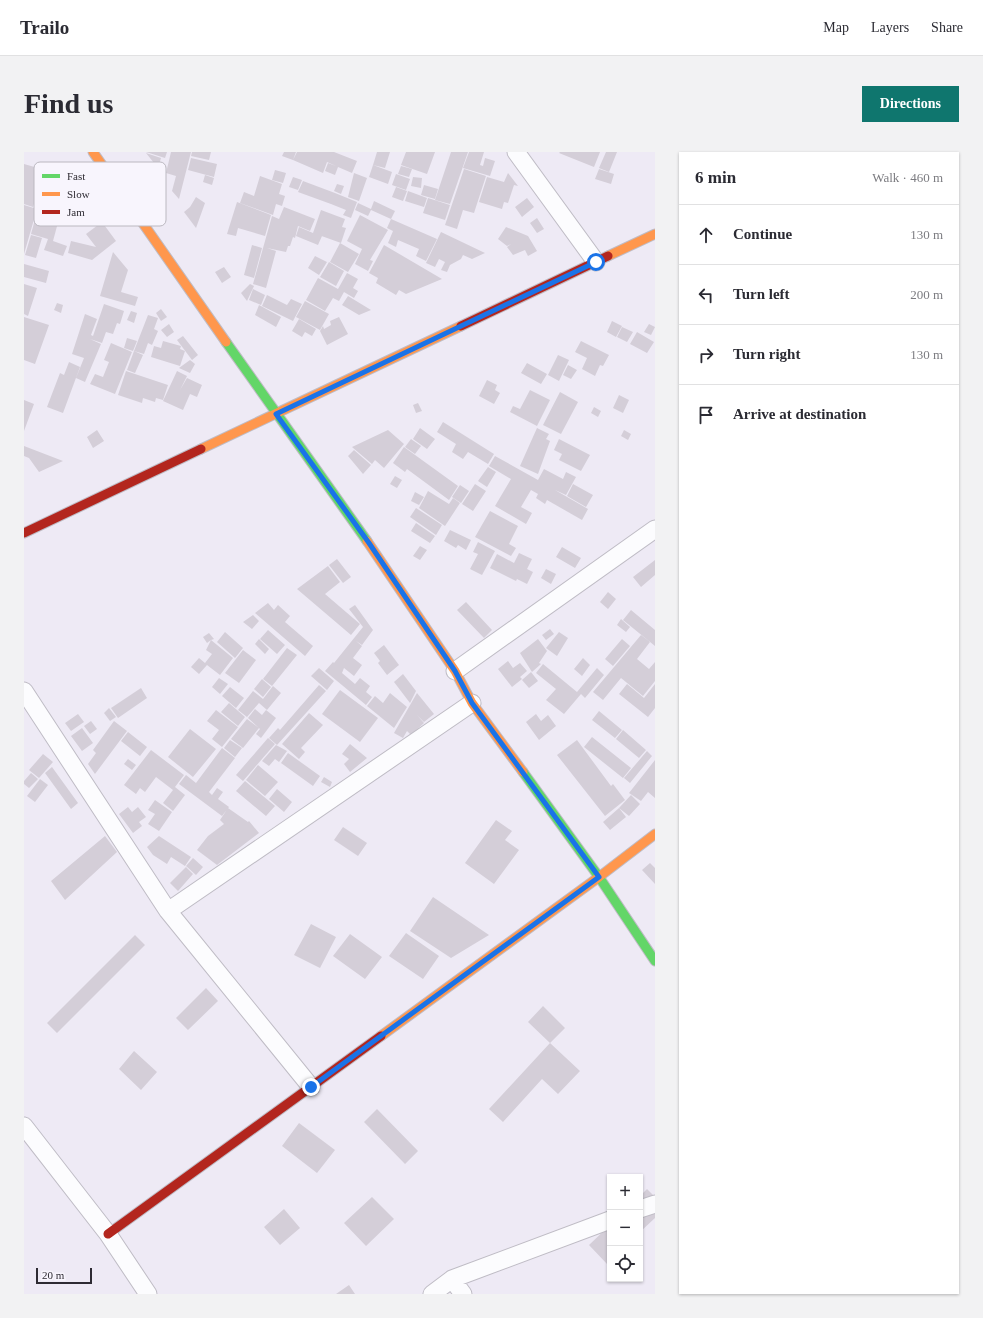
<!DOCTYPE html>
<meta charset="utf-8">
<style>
:root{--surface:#fff;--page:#f2f2f3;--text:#2b2b33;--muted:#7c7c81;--line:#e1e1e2;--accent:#0f766e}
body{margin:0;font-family:"Times New Roman",serif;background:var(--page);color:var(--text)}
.controls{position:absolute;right:12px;bottom:12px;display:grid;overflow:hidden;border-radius:0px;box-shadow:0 1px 3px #0004}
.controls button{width:36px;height:36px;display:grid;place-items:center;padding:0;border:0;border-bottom:1px solid var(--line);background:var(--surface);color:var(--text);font:20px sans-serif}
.scale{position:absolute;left:12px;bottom:10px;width:56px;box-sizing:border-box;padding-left:4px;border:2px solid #2e2b33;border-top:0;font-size:11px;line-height:14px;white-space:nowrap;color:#2e2b33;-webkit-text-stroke:3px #f8f5fd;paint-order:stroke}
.stop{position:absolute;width:12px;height:12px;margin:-9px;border:3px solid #1a73e8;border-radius:50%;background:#fff}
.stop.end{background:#1a73e8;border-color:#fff;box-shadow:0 1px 4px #0008}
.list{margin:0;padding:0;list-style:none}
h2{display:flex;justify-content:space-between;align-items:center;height:52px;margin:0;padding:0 16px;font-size:17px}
h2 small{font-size:13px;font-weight:400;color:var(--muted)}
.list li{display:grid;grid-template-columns:26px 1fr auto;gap:12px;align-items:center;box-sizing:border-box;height:60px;padding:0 16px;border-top:1px solid var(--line)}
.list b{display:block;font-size:15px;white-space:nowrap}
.list em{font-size:13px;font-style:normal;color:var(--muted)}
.icon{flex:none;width:22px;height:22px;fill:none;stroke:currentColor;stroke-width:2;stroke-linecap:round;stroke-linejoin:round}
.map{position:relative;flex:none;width:631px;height:1142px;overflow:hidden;border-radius:0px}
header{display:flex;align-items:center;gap:24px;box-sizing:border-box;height:56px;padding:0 20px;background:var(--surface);border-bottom:1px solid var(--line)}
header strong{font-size:19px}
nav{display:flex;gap:22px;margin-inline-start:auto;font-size:14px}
.intro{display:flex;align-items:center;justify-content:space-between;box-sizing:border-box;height:96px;padding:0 24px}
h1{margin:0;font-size:28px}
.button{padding:10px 18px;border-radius:0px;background:var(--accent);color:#fff;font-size:14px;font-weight:700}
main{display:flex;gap:24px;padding:0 24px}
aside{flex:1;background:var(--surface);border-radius:0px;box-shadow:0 1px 3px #0004}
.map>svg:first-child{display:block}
</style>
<header>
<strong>Trailo</strong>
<nav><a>Map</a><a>Layers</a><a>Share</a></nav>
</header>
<div class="intro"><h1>Find us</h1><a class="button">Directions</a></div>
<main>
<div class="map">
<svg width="631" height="1142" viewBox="0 0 631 1142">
<rect width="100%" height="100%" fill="#eeeaf5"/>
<!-- building -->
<path fill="#d4ced8" d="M122 0H143L141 6Z
M147 0H167L155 47 148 39 152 24 142 21Z
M168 0H187L185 8 167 4Z
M260 0H272L269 8 258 4Z
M273 0H310L333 9 328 21 314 15 311 23 301 19 304 11 312 14 303 10 299 21 269 8Z
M353 0H366L361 16 349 13Z
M382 0H411L403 22 377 13Z
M427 0H444L426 52 411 48Z
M445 0H460L456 13 459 14 461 6 471 9 466 24 439 16Z
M536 0H576L570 15 535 1Z
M582 0H593L585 20 575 16Z
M122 1 137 6 134 16Z
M167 6 193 12 190 25 164 18Z
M0 12 21 18 9 55 0 52Z
M349 13 368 20 364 32 345 25Z
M377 14 388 17 385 25 374 22Z
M440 17 462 24 450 61 439 58 433 77 421 73Z
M575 17 590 22 587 32 571 27Z
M251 18 262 21 259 31 248 28Z
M330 21 343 26 335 49 324 45Z
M484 21 494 34 490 33 484 51 480 50 478 57 455 50 463 25 480 30Z
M372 22 386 27 382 38 368 33Z
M181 23 190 26 188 33 179 30Z
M236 24 258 32 255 42 261 44 258 54 252 52 249 63 216 51 220 40 230 44Z
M269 25 278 28 274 38 265 35Z
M389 25 398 26 397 36 387 34Z
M279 29 311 41 307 52 274 40Z
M313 32 320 34 317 42 310 39Z
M400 33 414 37 411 47 397 43Z
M372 35 383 39 379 49 368 45Z
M384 39 403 46 400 55 381 49Z
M311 41 333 50 327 66 319 63 322 58 307 52Z
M172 45 181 51 172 76 160 60 166 55Z
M17 46 39 52 29 89 43 94 39 104 20 98 24 87 7 82Z
M404 46 426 53 421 68 399 61Z
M503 46 510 55 498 65 491 55Z
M350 49 371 59 367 67 347 58 344 64 331 58 334 51 347 57Z
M213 50 247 63 241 84 214 76 212 84 203 82Z
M0 53 13 57 0 102Z
M260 55 291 67 286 79 274 74 271 86 269 85 266 94H264L262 100 243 96 252 99 242 136 229 132 248 64 255 67Z
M297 58 321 67 318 75 322 76 317 91 292 82 298 84 294 93 272 84 275 75 289 81Z
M336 63 364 78 346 108 349 109 344 119 331 112 338 97 323 89Z
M513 66 520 77 513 81 506 71Z
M367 67 413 87 402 109 392 104 395 97 374 88 372 95 364 91 369 79 363 76Z
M78 70 92 89 68 108 44 101 47 89 72 95 62 82Z
M482 75 504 84 513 99 504 104 501 98 489 103 483 95 487 92 483 94 474 87Z
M417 80 461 101 448 107 439 103 437 107 426 113 423 120 417 118 421 110 415 107 411 115 402 111Z
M7 83 18 86 12 106 1 103Z
M316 91 335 102 324 120 306 110Z
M228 93 238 96 230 126 220 123Z
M360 93 418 127 382 142 375 138 372 143 352 131 354 126 345 121 351 110 369 120 351 110Z
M89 100 104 118 97 140 114 145 111 154 76 144Z
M291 104 303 110 295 123 284 116Z
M305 110 320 119 312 134 296 125Z
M0 112 25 119 22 131 0 125Z
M200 115 207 125 198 131 191 120Z
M323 121 334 127 329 136 334 139 330 146 320 140 315 149 309 146 301 159 282 148 294 126 314 137Z
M0 132 13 136 4 164 0 162Z
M226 132 230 134 223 149 217 141Z
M229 137 241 143 237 153 225 148Z
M243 143 263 153 267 147 278 152 269 169 238 154Z
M324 144 347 158 335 163 318 153Z
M281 149 305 162 296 178 272 165Z
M33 151 39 153 37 161 30 158Z
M80 152 100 159 96 172 93 171 89 182 82 180 78 191 66 187 77 192 61 230 52 226 60 206 48 202 61 162 73 167 67 183 69 184Z
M235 153 257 165 252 175 231 163Z
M137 157 143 165 137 169 132 161Z
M107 159 113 161 110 171 103 168Z
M124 163 134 166 130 177 134 179 128 193 124 191 120 202 110 199Z
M0 165 25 173 11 212 0 208Z
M315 165 324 182 303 193 296 179 299 174 300 177 307 173 306 169Z
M275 167 292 177 288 184 281 180 278 185 268 179Z
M588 169 598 174 592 185 583 180Z
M145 172 150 180 143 185 137 178Z
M625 172 631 175 627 183 620 180Z
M598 175 609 180 603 190 593 185Z
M613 180 630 190 623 201 606 192Z
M159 184 174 203 168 208 153 188Z
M103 186 113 189 109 199 100 196Z
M139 189 157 194 156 197 161 199 156 214 127 205 130 194 137 196Z
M557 189 585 203 579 214 576 213 571 224 558 217 563 206 551 200Z
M87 191 108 200 91 242 66 232 71 222 79 225 85 210 80 208Z
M110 199 119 203 111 221 103 218Z
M534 203 545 208 535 229 524 223Z
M166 208 171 212 166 221 155 216Z
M45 210 56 215 39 261 23 255 36 221 40 223Z
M503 211 523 222 517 232 497 221Z
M544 213 553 218 547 227 539 223Z
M102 219 144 233 139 248 132 246 131 250 119 246 118 251 94 243Z
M153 219 163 224 156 238 163 226 178 233 173 245 166 242 159 258 139 249Z
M463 228 473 233 471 238 476 241 470 252 455 244Z
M506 238 526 248 513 274 486 260 489 254 496 257Z
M536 240 554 250 537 282 519 273Z
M595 243 605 248 599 261 589 256Z
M0 248 10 252 0 279Z
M394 251 398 259 392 261 389 253Z
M570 255 577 259 574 265 567 261Z
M419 270 470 302 464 312 444 300 439 307 428 300 432 292 413 280Z
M396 276 411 287 403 297 389 287Z
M513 276 525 282 522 287 526 289 514 322 496 314Z
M73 278 80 289 69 296 63 285Z
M364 278 380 292 360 316 351 308 348 312 328 295Z
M600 278 607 282 604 288 597 284Z
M387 287 397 294 391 302 381 295Z
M535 287 566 303 557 319 535 308 538 302 530 298Z
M0 294 39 309 15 320 5 306 0 304Z
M380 295 434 334 425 348 383 317 381 320 369 311Z
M330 298 347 313 339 322 324 304Z
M471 304 514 328 520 317 539 327 542 320 552 325 542 343 531 338 564 357 558 368 523 348 521 352 512 346 514 342 507 338 497 355 508 361 502 372 471 354 487 327 465 314Z
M464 315 472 320 463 335 454 329Z
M371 324 378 328 373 336 366 332Z
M451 332 462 339 449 359 438 352Z
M549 332 569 343 562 355 543 344Z
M436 333 445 339 437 351 428 345Z
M404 339 425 352 429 346 436 351 421 374 395 356Z
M391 340 400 345 395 353 387 349Z
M392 356 418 373 412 383 386 365Z
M466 359 494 374 485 392 492 396 487 404 451 385Z
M392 371 411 384 406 391 387 379Z
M426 378 447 388 442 398 434 393 432 396 420 389Z
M454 390 471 399 458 423 446 417 454 402 449 400Z
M396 394 403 398 396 408 389 404Z
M538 395 557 406 551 416 532 405Z
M495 401 508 407 503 417 509 420 503 432 493 427 492 429 466 416 473 402 490 411Z
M313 407 327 425 319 431 305 413Z
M631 408V423L617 435 609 425Z
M304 414 316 430 301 442 336 472 327 483 273 437Z
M522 417 532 422 527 432 517 426Z
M584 440 592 447 584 457 576 450Z
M442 450 468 478 460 486 433 458Z
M244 451 250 458 254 453 266 464 261 470 289 494 281 504 231 461Z
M331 453 349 478 338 493 332 489 338 494 329 506 338 513 330 524 320 516 318 521 331 532 336 526 346 534 342 540 348 545 342 553 301 519 309 510 310 511 339 475 325 457Z
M607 458 631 478V494L599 468Z
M229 463 235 469 228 477 219 470Z
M597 467 606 475 602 480 593 473Z
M526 477 530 482 522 488 518 483Z
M244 478 261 493 253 502 236 487Z
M201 480 219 496 211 506 193 490Z
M535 480 544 486 533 504 522 496Z
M185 481 190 487 187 488 209 506 196 523 183 513 175 522 167 515 175 506 181 511 188 502 182 498 187 488 183 491 179 485Z
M617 483 626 490 613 507 625 517 631 510V529L619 544 597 526 579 548 569 540Z
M235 487 245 497 241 502 231 492Z
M514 487 523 499 515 511 517 512 508 520 496 501Z
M598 487 606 494 589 514 581 507Z
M360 493 375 513 363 523 354 511 356 509 350 501Z
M263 496 273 503 248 534 239 527Z
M219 498 232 508 215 531 201 521Z
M559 506 566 513 558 524 550 517Z
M484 509 489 516 496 511 503 519 496 525 498 527 488 535 474 517Z
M519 512 553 540 573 516 580 523 561 546 557 542 540 562 522 548 532 537 512 521Z
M295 516 310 529 303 538 287 524Z
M507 520 514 529 505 536 498 528Z
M379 522 392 539 386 551 370 530Z
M195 526 204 532 196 542 188 535Z
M238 527 247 535 239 545 230 537Z
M603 532 620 546 631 532V556L624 565 595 542Z
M295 533 302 539 253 593 245 586 254 576 256 578Z
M249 534 257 541 243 558 235 551 223 565 214 558 229 539 239 547Z
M206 535 220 546 212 556 198 544Z
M117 536 123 546 94 566 87 556Z
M316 538 354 566 336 590 298 562Z
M366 541 383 555 370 576 343 554 351 544 359 551Z
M393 541 410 562 400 570 393 563 400 571 387 583 383 579 379 586 370 581Z
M205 551 221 565 214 574 197 560Z
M85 556 92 565 86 569 80 561Z
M231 557 238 563 242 558 252 566 237 586 232 582 236 577 224 566Z
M192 558 214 575 198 595 188 587 195 578 183 569Z
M575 559 598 578 591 586 568 568Z
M285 561 299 573 277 596 281 600 275 607 258 592Z
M54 562 60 570 47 579 41 571Z
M512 562 517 569 524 563 532 574 515 588 502 570Z
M223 567 235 576 219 596 207 587Z
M67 569 73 577 66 582 60 574Z
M90 569 103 579 71 622 64 612 72 601 69 598Z
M58 576 69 591 58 599 47 584Z
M166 577 192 597 169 625 144 605Z
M599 578 622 598 615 606 592 587Z
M104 580 123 595 116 604 97 589Z
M568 585 607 616 599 626 560 595Z
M244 586 251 592 219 629 212 623Z
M206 588 218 596 211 605 200 596Z
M553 588 587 634 589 632 601 648 581 664 533 603Z
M326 592 343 606 326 620 320 612 325 607 318 602Z
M252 593 263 599 255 610 251 607 245 614 238 609Z
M198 596 211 606 185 640 188 643 193 636 199 640 194 647 205 655 198 664 155 632 162 623 172 631Z
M127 598 160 623 151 635 161 643 149 659 139 651 149 638 132 625 121 640 116 636 112 642 100 633Z
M623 599 628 604 606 631 600 626Z
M264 601 296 624 289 634 257 611Z
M19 602 29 610 15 626 5 618Z
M104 607 112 613 108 618 100 612Z
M631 608V646L624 640 617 649 605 641Z
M234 613 254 630 241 644 222 628Z
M28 615 54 651 47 657 21 621Z
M7 621 14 627 5 636 0 632V629Z
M300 625 308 630 306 635 297 630Z
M16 627 24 633 11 650 3 644Z
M221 629 251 654 242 664 212 639Z
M253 637 268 650 260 660 245 647Z
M607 643 616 652 605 664 595 656Z
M131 648 148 660 135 679 124 672 131 662 124 658Z
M104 655 108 660 114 655 122 665 115 670 118 674 109 681 95 662Z
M204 656 224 670 225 669 235 681 193 713 173 698 184 684 200 672 196 668Z
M595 656 602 665 586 678 579 670Z
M472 668 488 679 481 688 495 698 470 732 441 711Z
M319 675 343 691 334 704 310 688Z
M81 684 93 700 41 748 27 729Z
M135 684 167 705 161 714 147 705 143 712 129 703 123 695Z
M169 706 179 715 172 723 162 714Z
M626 711 631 716V732L618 718Z
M162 715 169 722 154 739 146 731Z
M409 745 465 783 427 806 386 779Z
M287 772 312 785 296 816 270 803Z
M382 781 415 804 399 827 365 804Z
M326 782 358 805 341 827 309 804Z
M111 783 121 793 33 881 23 871Z
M182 836 194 849 164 878 152 866Z
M519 854 541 876 526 891 504 870Z
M526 891 556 919 534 942 518 927 479 970 465 957Z
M110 899 133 920 117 938 95 917Z
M353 957 394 999 381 1012 340 970Z
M275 971 311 998 293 1021 258 994Z
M623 1037 631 1045V1066L616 1080V1044Z
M348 1045 370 1067 342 1094 320 1071Z
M260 1057 276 1076 256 1093 240 1075Z
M586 1073V1109L583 1112 565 1093Z
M325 1133 331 1142H312Z"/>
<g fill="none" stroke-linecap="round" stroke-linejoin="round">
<!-- street casing -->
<g stroke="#bfbcc5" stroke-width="19">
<path id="street" d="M492 0 572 110
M431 519 631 377
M0 539 144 759 287 935
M144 759 448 551
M0 974 84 1082 124 1142
M616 1057 631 1052
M428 1127 439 1142
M408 1142 428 1127 586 1068"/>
</g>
<!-- fast casing -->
<g stroke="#bfbcc5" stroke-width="11">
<path id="fast" d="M202 190 343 389
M499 620 575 725 631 809"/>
</g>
<!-- slow casing -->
<g stroke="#bfbcc5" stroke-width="11">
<path id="slow" d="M69 0 202 190
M584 104 631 82
M177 297 437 174
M343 389 431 519 448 551 499 620
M357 884 575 725 631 682"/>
</g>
<!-- jam casing -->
<g stroke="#bfbcc5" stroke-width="11">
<path id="jam" d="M437 174 584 104
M0 381 177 297
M84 1082 357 884"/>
</g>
<!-- street -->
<use href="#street" stroke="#fcfcfe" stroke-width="17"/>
<!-- fast -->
<use href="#fast" stroke="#63d668" stroke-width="9"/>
<!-- slow -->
<use href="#slow" stroke="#ff974d" stroke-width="9"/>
<!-- jam -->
<use href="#jam" stroke="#b3261e" stroke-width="9"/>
</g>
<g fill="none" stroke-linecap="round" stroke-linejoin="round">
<!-- route -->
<path stroke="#1a73e8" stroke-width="5" d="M287 935 575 725 448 551 431 519 345 391 252 262 572 110"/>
</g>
<!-- legend -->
<rect x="10" y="10" width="132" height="64" rx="6" fill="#f8f5fd" stroke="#bbb8c0" stroke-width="1"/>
<rect x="18" y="22" width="18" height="4" fill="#63d668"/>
<rect x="18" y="40" width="18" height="4" fill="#ff974d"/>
<rect x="18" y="58" width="18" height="4" fill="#b3261e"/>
<g font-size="11" fill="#2e2b33">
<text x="43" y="28">Fast</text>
<text x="43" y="46">Slow</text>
<text x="43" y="64">Jam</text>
</g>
</svg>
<div class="controls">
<button>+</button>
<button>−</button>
<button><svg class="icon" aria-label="locate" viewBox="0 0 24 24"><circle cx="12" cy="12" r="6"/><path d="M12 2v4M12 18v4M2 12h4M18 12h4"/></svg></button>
</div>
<div class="scale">20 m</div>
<div class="stop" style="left:572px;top:110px"></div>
<div class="stop end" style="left:287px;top:935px"></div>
</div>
<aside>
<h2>6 min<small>Walk · 460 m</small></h2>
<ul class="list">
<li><svg class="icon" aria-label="ahead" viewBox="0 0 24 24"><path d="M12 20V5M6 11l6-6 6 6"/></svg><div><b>Continue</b></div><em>130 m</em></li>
<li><svg class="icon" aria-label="left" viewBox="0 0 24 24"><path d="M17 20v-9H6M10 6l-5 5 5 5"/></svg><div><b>Turn left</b></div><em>200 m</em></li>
<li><svg class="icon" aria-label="right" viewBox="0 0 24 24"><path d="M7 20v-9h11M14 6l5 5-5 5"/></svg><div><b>Turn right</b></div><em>130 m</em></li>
<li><svg class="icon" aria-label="arrive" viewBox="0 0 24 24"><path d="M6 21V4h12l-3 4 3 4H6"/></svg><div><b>Arrive at destination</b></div></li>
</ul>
</aside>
</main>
